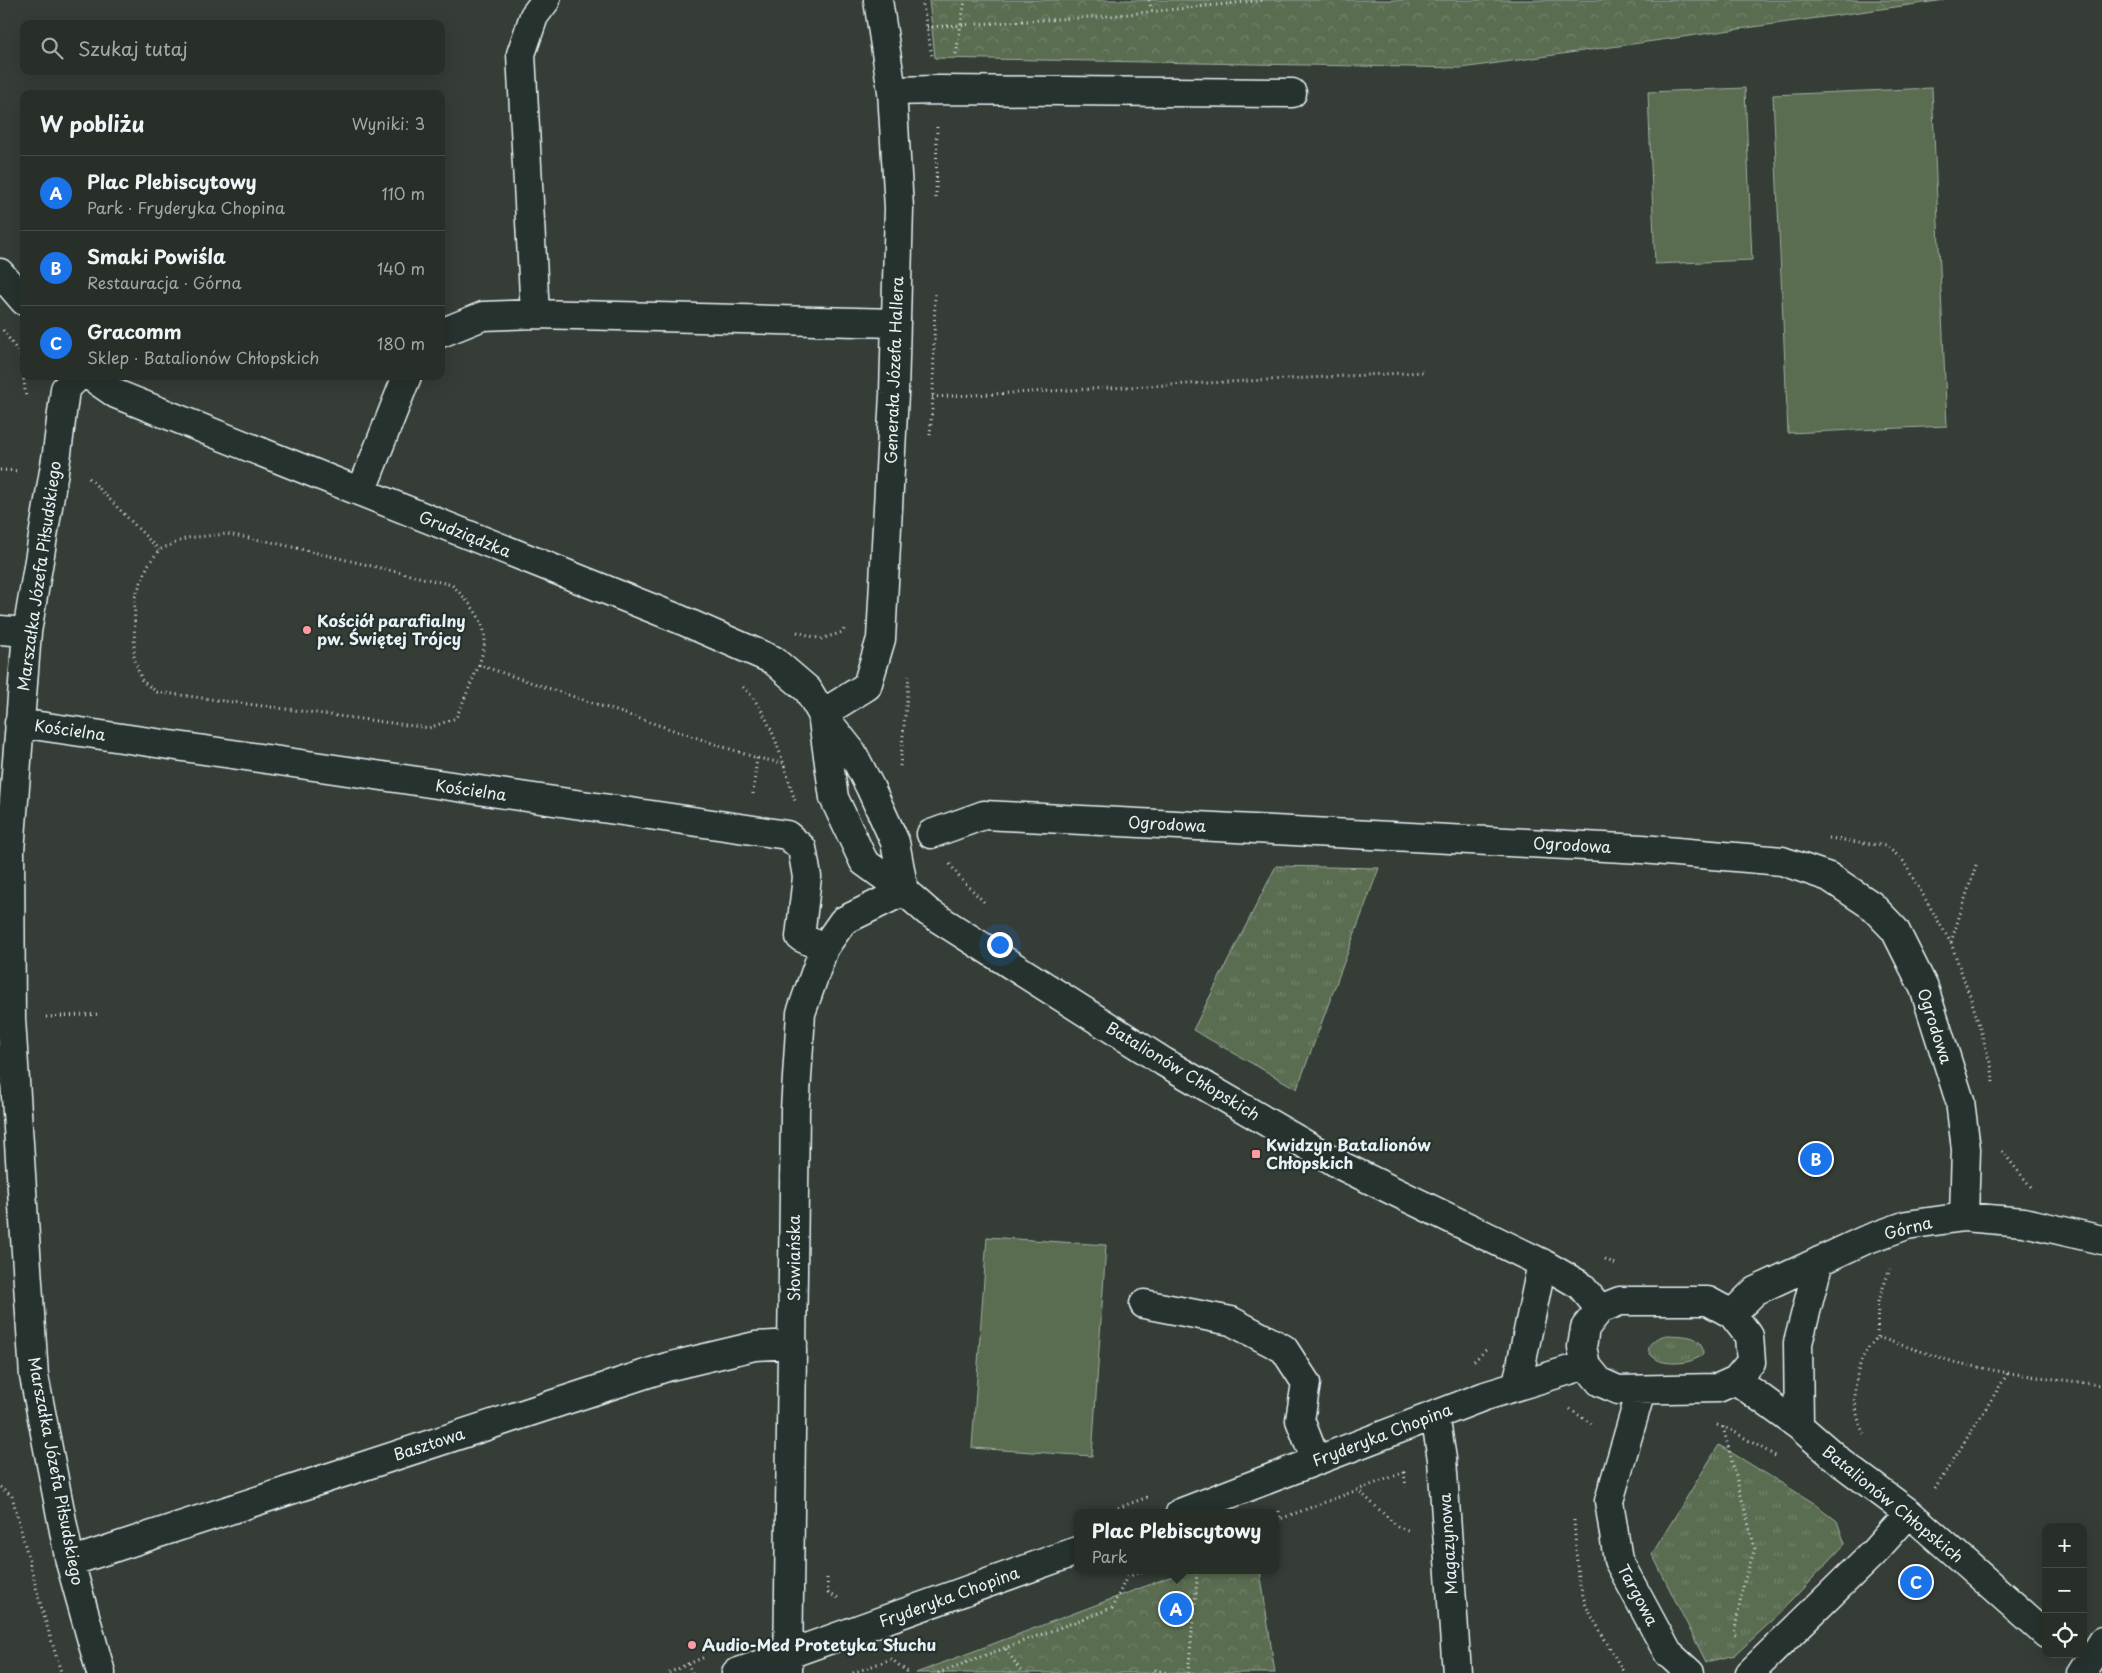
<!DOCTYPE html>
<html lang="pl">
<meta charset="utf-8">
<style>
:root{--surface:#282e28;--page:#303630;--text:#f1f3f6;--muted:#a5a8a8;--line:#444a45;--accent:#1a73e8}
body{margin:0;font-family:"Playpen Sans",sans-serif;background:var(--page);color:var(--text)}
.controls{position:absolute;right:15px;bottom:15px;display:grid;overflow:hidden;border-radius:10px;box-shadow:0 5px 20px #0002}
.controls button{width:45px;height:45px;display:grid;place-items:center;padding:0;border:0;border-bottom:1px solid var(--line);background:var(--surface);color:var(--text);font:25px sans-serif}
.you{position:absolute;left:999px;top:944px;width:18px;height:18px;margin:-12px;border:4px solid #fff;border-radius:50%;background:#1a73e8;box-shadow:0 0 0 8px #1a73e833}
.badge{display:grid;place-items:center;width:32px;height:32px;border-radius:50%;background:var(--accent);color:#fff;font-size:16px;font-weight:700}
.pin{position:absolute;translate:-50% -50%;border:2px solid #fff;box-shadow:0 1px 5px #0006}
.popup{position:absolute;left:1074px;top:1509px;width:205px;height:65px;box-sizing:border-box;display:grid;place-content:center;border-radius:10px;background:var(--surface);filter:drop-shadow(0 1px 4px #0005);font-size:16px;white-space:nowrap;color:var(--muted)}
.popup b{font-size:19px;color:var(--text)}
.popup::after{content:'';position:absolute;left:50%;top:100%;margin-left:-10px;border:10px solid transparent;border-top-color:var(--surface)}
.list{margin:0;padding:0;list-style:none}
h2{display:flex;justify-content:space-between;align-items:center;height:65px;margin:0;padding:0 20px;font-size:21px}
h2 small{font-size:16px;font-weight:400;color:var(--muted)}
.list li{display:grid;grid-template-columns:32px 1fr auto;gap:15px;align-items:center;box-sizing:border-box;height:75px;padding:0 20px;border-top:1px solid var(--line)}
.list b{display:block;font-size:19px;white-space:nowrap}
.list p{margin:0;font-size:16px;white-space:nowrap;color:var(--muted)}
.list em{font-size:16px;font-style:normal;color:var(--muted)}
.icon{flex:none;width:28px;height:28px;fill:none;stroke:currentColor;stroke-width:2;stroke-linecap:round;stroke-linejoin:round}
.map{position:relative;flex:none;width:2102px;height:1673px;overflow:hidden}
.search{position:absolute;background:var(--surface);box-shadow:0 5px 20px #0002;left:20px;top:20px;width:425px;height:55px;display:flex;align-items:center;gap:12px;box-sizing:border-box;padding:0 18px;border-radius:10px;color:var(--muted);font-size:19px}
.panel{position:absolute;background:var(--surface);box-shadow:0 5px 20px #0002;left:20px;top:90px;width:425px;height:290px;border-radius:10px}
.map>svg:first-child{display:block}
</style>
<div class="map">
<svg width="2102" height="1673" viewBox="0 0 2102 1673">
<defs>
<pattern id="grass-tufts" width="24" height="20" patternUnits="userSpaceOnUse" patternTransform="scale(1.25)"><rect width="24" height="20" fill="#5a6d51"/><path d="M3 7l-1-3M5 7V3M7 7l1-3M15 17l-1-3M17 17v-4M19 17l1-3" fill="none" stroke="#72826b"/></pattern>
<pattern id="park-crowns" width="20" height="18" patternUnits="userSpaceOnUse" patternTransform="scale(1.25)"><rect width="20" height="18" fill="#5a6d51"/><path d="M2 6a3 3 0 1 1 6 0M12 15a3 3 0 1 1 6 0" fill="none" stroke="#72826b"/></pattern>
</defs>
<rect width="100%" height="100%" fill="#353d36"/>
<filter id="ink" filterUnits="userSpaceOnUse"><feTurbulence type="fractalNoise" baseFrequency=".02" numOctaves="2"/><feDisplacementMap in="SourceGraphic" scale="10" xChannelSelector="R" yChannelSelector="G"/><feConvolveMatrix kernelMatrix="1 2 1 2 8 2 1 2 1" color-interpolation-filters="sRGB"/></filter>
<g filter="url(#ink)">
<!-- grass -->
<path fill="url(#grass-tufts)" stroke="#a1afa4" d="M1276 866 1379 868 1297 1089 1193 1030Z
M1668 1335C1682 1336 1703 1334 1703 1353 1696 1364 1667 1366 1656 1359 1639 1349 1655 1336 1668 1335Z
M1719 1445 1814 1503 1837 1521 1845 1544 1773 1620 1735 1655 1706 1662 1652 1554Z"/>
<!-- park -->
<path fill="url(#park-crowns)" stroke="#a1afa4" d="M929 0H1945L1462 68 935 58Z
M1188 1570H1260L1275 1673H916Z"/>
<!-- pitch -->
<path fill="#5a6d51" stroke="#a1afa4" d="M1745 88 1752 260 1655 264 1648 92Z
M1932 88 1947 426 1788 433 1773 95Z
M987 1237 1106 1245 1092 1456 972 1448Z"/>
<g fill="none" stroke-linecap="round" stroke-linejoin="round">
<!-- minor casing -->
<g stroke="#e8f1f8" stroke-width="31">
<path id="minor" d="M892 91 938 90 1292 93
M0 273 24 301
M535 314 521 54 534 16 546 0
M441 333 483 316 535 314 896 323
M79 376 65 389 57 453 27 632 10 851 11 1019 34 1376 70 1562 101 1673
M90 376 116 394 679 619 773 660 808 690 822 714 852 752 870 787 895 842 904 891
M361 492 407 376
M0 630 27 632
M822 714 834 798 864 862 904 891 928 912 1164 1062 1344 1167 1542 1263 1580 1285 1600 1309
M822 714 867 686 881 639 894 394 899 208 892 91 878 0
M19 723 787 835 802 848 807 877 800 937 824 948
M931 834 984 815 1642 849 1782 861 1829 877 1871 905 1895 930 1924 988 1960 1101 1966 1149 1964 1217
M1620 1301H1708L1732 1314 1749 1336 1751 1362 1736 1380 1718 1388 1618 1390 1600 1382 1586 1365 1582 1347 1585 1328 1600 1309Z
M1144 1304 1231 1321 1284 1349 1306 1383 1300 1420 1316 1461
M1732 1314 1755 1291 1865 1240 1907 1225 1964 1217 2024 1222 2102 1240
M1736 1380 1799 1426 1843 1464 1909 1513 2046 1634
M1517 1385 1542 1263
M1641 1391 1609 1501 1618 1560 1668 1653 1690 1673
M1435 1415 1442 1459 1457 1673
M1799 1426 1798 1343 1819 1261
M1180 1513 1485 1396 1586 1365
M70 1562 667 1367 755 1346 793 1344
M736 1673 1077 1551
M788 1673 795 1110 801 1013 824 948 843 921 904 891
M1750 1673 1874 1552 1909 1513
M2082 1673 2102 1641"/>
</g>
<!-- path -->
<path stroke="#e8f1f8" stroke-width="3" stroke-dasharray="1 4" stroke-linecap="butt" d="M922 0 932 56
M1149 0 1152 12
M927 27 1109 16 1265 0
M956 54 965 0
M936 198 937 124
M3 330 21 356 26 398
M932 397 1424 372
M930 435 933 397 935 294
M0 470 19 471
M89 478 159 550
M797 632 821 639 843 632 844 629
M479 665C481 658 484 649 485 642 486 619 467 600 452 585L271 542 227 534 187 538 159 550 148 565 135 597 134 658 142 681 157 692 429 728 456 718 479 665 757 758 783 763
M743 687C771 712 784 766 795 801
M900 766 909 676
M753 794 757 758
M1829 838 1886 846 1902 859 1951 943 1972 1002 1992 1069 1993 1082
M950 864 960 878 986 904
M1951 942 1977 862
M46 1017 100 1014
M2002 1151 2031 1187
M1605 1259 1618 1265
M1877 1337 1878 1301 1890 1269
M1474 1361 1488 1348
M1570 1409 1593 1425
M1717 1425 1731 1430 1777 1457
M1723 1427 1755 1549 1744 1582 1734 1634 1738 1637
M1864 1434C1852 1411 1852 1377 1865 1353 1868 1348 1873 1342 1877 1337L1957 1363 2008 1373 2102 1385
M1404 1472 1406 1487
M0 1487 12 1496 41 1606 61 1672
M1357 1489 1398 1527 1411 1531
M1935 1489 2008 1373
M1279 1511 1280 1519 1408 1471
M1104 1513 1148 1497
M1574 1520 1578 1578 1586 1606 1624 1673
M1275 1521 1280 1519
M827 1578 828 1593 838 1598
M1006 1649 1022 1673
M669 1673 688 1664
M692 1673 688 1664 705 1657
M853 1673 891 1659 909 1673
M938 1673 1112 1608 1127 1577 1147 1570
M1152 1673 1153 1670 1168 1673
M1188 1673 1197 1581 1195 1570"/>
<!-- minor -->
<use href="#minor" stroke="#26332d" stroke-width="28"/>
</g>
</g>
<!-- markers -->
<g fill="#ff9aa2" stroke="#26332d" stroke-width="2">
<circle cx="307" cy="630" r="5"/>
<rect x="1251" y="1149" width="10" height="10" rx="2.5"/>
<circle cx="692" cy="1645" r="5"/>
</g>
<g text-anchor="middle" stroke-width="4.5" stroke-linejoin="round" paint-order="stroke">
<!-- street labels -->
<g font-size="16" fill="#e8f1f8" stroke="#26332d">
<text transform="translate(894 370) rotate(-88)" y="6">Generała Józefa Hallera</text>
<text transform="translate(465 534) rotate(22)" y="6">Grudziądzka</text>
<text transform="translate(39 576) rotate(-82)" y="6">Marszałka Józefa Piłsudskiego</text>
<text transform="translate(70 730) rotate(8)" y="6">Kościelna</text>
<text transform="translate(471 790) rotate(8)" y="6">Kościelna</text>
<text transform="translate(1167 824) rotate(3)" y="6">Ogrodowa</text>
<text transform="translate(1572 845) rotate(3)" y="6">Ogrodowa</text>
<text transform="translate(1935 1026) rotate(72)" y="6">Ogrodowa</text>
<text transform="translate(1183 1071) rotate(31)" y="6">Batalionów Chłopskich</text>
<text transform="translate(1908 1228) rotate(-14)" y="6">Górna</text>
<text transform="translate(794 1258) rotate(-90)" y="6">Słowiańska</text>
<text transform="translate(1382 1435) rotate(-21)" y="6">Fryderyka Chopina</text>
<text transform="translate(429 1444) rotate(-18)" y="6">Basztowa</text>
<text transform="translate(56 1471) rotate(79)" y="6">Marszałka Józefa Piłsudskiego</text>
<text transform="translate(1893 1504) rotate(39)" y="6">Batalionów Chłopskich</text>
<text transform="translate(1448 1544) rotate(-94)" y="6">Magazynowa</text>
<text transform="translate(1638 1595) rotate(62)" y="6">Targowa</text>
<text transform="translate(949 1597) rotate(-20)" y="6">Fryderyka Chopina</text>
</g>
<!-- poi labels -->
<g font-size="16" font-weight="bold" fill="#e8f1f8" stroke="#26332d" text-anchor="start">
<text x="317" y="627">Kościół parafialny<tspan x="317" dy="18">pw. Świętej Trójcy</tspan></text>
<text x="1266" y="1151">Kwidzyn Batalionów<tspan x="1266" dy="18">Chłopskich</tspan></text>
<text x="702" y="1651">Audio-Med Protetyka Słuchu</text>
</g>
</g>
</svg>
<div class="controls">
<button>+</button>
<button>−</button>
<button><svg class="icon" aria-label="locate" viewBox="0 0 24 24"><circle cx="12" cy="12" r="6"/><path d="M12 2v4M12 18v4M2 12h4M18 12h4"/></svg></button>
</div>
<div class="you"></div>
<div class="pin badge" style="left:1176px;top:1609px">A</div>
<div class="popup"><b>Plac Plebiscytowy</b>Park</div>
<div class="pin badge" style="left:1816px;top:1159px">B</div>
<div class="pin badge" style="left:1916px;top:1582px">C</div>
<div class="search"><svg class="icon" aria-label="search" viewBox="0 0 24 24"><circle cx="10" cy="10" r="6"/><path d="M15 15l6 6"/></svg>Szukaj tutaj</div>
<section class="panel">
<h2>W pobliżu<small>Wyniki: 3</small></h2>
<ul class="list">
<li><span class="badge">A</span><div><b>Plac Plebiscytowy</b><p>Park · Fryderyka Chopina</p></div><em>110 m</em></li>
<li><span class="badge">B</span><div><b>Smaki Powiśla</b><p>Restauracja · Górna</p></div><em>140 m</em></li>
<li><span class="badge">C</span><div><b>Gracomm</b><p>Sklep · Batalionów Chłopskich</p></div><em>180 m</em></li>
</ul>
</section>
</div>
